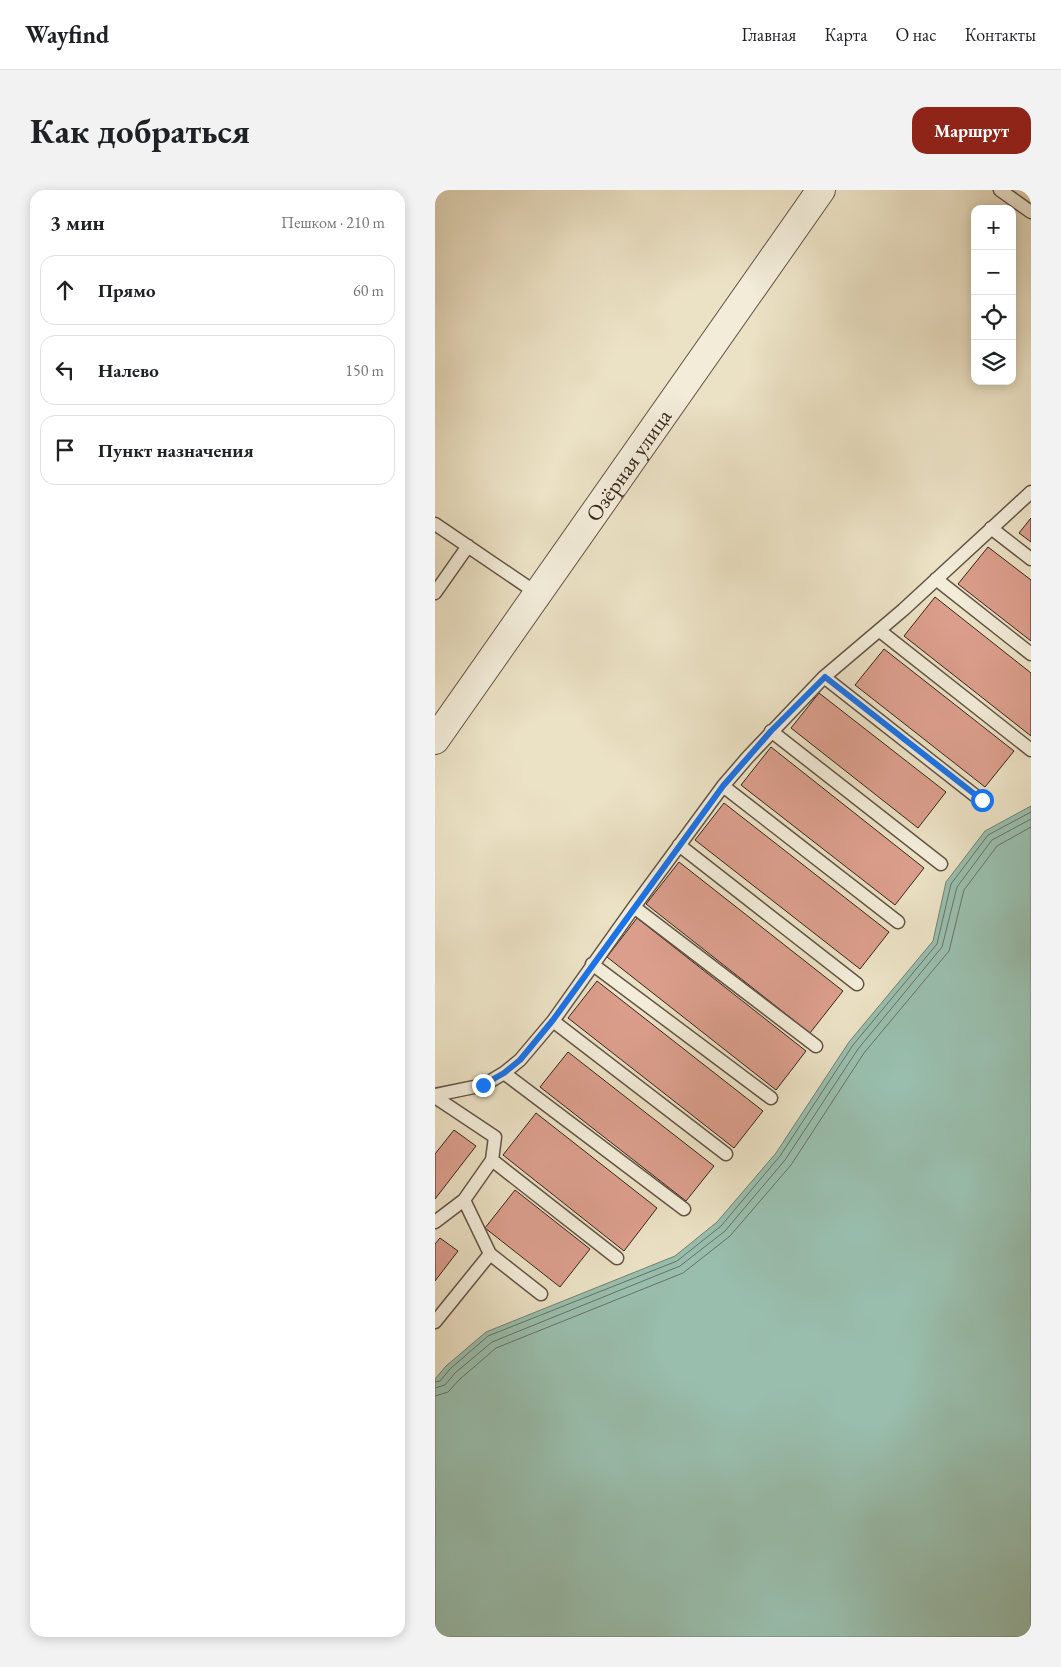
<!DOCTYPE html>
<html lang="ru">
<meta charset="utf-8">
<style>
:root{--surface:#fff;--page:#f2f2f2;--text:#202124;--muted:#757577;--line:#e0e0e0;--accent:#8f2418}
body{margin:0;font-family:"EB Garamond",serif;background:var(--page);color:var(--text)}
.controls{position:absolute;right:15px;top:15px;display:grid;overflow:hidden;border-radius:10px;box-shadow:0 2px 12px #0003}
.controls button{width:45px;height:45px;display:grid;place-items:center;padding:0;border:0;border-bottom:1px solid var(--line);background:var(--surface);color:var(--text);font:25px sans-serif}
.stop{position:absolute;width:15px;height:15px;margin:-11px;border:4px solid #1a73e8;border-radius:50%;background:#fff}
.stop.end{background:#1a73e8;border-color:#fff;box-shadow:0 1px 5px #0008}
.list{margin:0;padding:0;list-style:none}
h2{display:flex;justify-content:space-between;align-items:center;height:65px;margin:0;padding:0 20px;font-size:21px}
h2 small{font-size:16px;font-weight:400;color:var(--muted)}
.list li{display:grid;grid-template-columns:32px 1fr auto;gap:15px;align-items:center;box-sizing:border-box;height:70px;margin:0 10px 10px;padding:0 10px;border:1px solid var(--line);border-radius:15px}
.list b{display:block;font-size:19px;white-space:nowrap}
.list em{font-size:16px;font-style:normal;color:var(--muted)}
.icon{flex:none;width:28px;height:28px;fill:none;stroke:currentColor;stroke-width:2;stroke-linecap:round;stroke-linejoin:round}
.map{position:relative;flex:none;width:596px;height:1447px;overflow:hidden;border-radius:15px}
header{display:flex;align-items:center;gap:30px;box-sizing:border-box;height:70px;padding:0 25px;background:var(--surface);border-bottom:1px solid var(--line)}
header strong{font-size:24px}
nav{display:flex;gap:28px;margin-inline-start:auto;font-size:18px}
.intro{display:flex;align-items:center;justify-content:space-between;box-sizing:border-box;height:120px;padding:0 30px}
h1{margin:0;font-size:35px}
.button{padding:12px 22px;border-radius:15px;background:var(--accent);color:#fff;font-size:18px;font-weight:700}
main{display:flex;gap:30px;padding:0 30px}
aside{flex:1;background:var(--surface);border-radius:15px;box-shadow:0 2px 12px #0003}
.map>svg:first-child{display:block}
</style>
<header>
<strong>Wayfind</strong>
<nav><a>Главная</a><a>Карта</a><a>О нас</a><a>Контакты</a></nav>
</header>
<div class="intro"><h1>Как добраться</h1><a class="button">Маршрут</a></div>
<main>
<aside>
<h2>3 мин<small>Пешком · 210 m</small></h2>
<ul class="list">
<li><svg class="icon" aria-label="ahead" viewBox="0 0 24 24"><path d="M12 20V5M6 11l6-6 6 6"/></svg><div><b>Прямо</b></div><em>60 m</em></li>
<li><svg class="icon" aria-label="left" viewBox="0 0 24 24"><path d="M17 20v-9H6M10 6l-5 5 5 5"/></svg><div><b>Налево</b></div><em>150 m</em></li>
<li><svg class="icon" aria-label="arrive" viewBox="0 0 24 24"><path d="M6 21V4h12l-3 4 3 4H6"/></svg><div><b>Пункт назначения</b></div></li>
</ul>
</aside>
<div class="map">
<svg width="596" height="1447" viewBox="0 0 596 1447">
<rect width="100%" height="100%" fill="#ebe1c4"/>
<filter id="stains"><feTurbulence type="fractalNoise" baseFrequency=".004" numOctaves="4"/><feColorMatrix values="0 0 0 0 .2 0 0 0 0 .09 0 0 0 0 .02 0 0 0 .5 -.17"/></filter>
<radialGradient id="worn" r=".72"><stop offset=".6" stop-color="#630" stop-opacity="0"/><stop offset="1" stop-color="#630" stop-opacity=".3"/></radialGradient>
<!-- water -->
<path fill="#99bead" stroke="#728173" d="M596 616V1447H0V1189L11 1176 51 1142 240 1066 282 1032 341 963 414 852 498 751 511 692 550 641Z"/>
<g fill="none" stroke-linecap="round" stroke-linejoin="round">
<!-- shore -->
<path stroke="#687265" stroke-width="1" d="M0 1192 5 1191 15 1179 53 1146 242 1071 286 1036 345 966 418 855 502 754 516 694 553 645 596 622
M0 1198 10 1195 20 1183 57 1152 245 1076 290 1041 350 970 423 859 507 757 522 697 557 650 596 629
M0 1206 13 1202 25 1189 61 1158 248 1083 295 1046 356 975 429 863 514 761 529 700 562 656 596 637"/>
</g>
<!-- building -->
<path fill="#db9e8c" stroke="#37251d" d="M596 328V352L584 343Z
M553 357 596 390V451L523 394Z
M500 407 596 483V546L469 446Z
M449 459 579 561 550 597 420 495Z
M384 503 511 602 483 638 356 538Z
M336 557 489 678 460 715 306 595Z
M289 613 454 742 425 779 260 650Z
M244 672 408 801 375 843 211 714Z
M202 728 371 861 341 900 172 767Z
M162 791 328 921 299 958 133 828Z
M133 862 279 976 251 1011 105 897Z
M101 923 222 1018 189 1061 68 965Z
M19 940 41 956 0 1009V964Z
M80 1000 155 1059 125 1097 50 1038Z
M5 1048 23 1061 0 1091V1054Z"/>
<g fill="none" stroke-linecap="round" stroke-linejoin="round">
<!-- service casing -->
<g stroke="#645447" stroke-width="15">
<path id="service" d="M565 0 596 22
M0 334 103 404
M556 338 596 369
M501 389 596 464
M0 403 33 356
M445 441 596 560
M389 487 547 611
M336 541 506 674
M288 596 463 732
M244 655 422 794
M199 717 381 856
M157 774 336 908
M118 831 291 964
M69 883 249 1019
M0 905 49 895 69 883 85 870 118 831 199 717 288 596 313 567 389 487 468 420 596 302
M0 907 60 947 57 970 29 1010 0 1032
M57 970 182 1068
M29 1010 55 1064 106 1104
M0 1132 55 1064"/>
</g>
<!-- tertiary casing -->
<g stroke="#645447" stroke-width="30">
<g id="tertiary">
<path id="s1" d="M0 550 386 0"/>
</g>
</g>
<!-- service -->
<use href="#service" stroke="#f2ecd9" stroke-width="12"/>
<!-- tertiary -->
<use href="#tertiary" stroke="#f2ecd9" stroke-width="28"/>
</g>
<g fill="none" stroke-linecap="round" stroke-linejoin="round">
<!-- route -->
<path stroke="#1a73e8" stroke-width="6" d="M48 895 69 883 85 870 118 830 288 596 336 541 390 487 547 610"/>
</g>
<g text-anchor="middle" stroke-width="5" stroke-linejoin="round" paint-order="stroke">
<!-- street labels -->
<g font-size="22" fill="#37251d" stroke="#f2ecd9">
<text dy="8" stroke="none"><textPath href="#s1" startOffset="336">Озёрная улица</textPath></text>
</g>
</g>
<rect width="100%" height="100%" filter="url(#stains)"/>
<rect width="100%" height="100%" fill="url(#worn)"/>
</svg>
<div class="controls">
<button>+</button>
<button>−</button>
<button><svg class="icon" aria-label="locate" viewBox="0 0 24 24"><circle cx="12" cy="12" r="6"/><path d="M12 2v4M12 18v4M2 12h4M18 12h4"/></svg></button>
<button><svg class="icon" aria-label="layers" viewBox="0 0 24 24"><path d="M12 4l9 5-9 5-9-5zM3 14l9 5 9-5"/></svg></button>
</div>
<div class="stop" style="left:547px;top:610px"></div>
<div class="stop end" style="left:48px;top:895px"></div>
</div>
</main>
